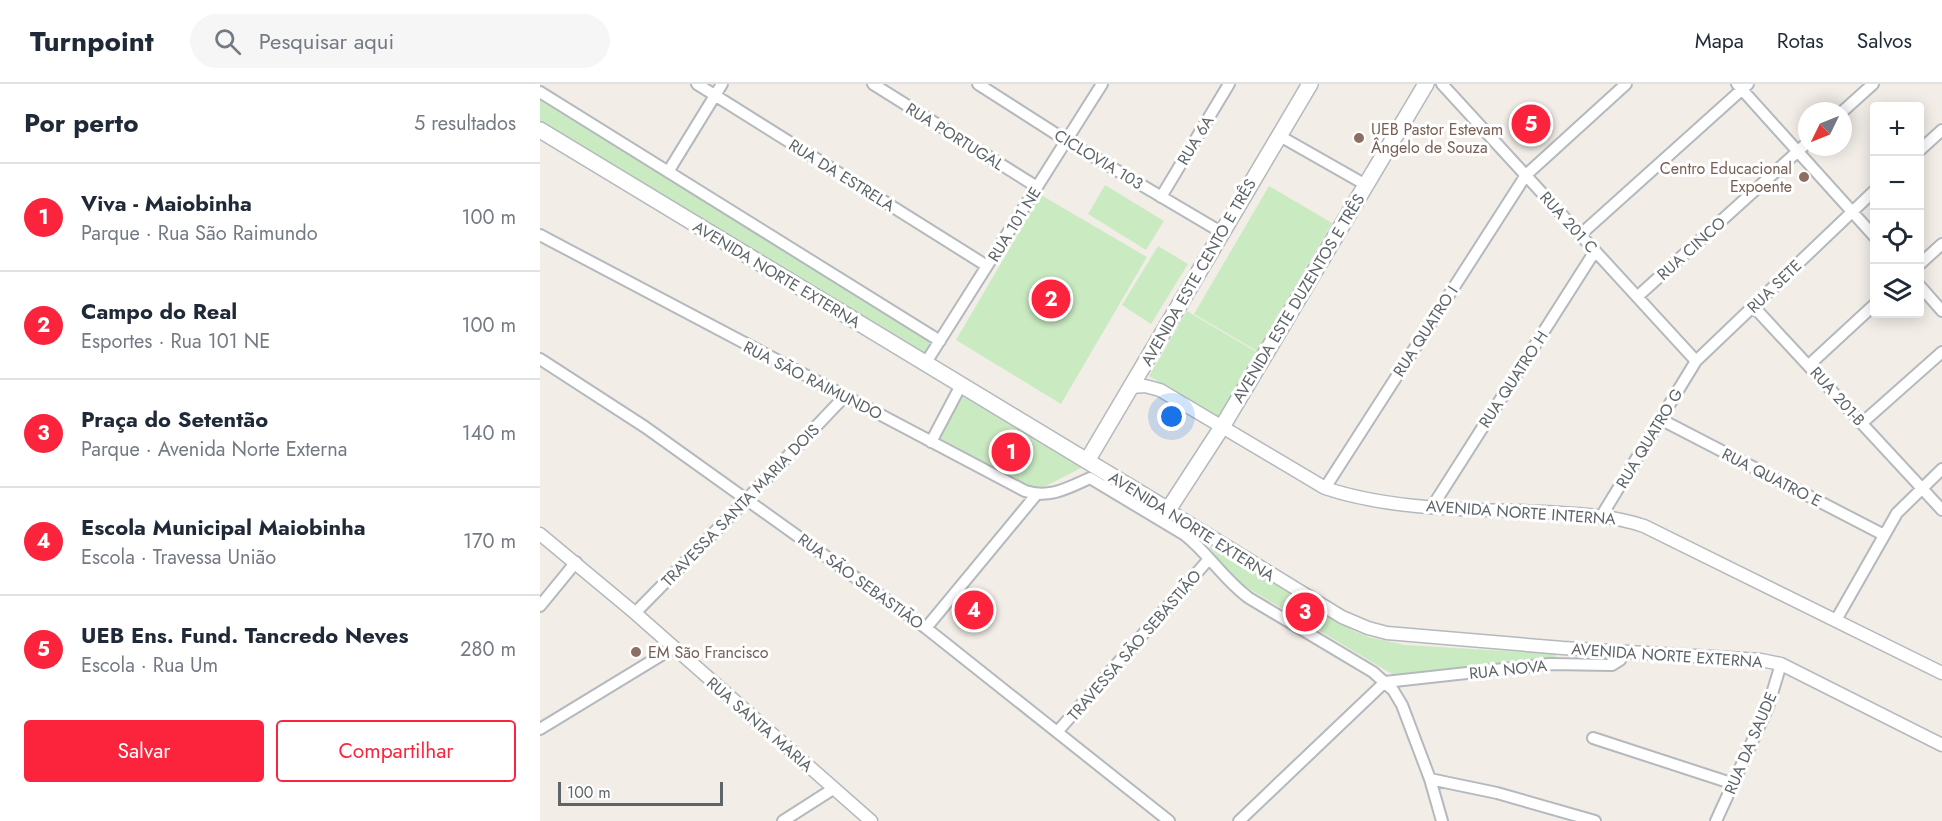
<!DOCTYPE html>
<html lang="pt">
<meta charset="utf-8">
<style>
:root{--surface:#fff;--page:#f6f6f7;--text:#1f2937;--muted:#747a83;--line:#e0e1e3;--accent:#fb243c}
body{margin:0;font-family:Jost,sans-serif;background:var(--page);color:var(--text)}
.controls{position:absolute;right:18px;top:18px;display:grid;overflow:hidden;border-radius:6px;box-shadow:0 3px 15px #0003}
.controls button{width:54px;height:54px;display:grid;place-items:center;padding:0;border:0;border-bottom:2px solid var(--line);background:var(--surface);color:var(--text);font:30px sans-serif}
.compass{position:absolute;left:1258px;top:18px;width:54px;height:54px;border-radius:50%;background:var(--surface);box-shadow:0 3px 15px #0003;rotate:227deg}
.scale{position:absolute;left:18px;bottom:15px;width:165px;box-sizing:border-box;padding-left:6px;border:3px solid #5e6569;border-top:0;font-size:16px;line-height:21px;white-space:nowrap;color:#5e6569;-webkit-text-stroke:4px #fff;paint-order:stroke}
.you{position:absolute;left:632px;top:333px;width:21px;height:21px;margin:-15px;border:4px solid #fff;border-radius:50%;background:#1a73e8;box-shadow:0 0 0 9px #1a73e833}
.badge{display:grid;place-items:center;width:39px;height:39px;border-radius:50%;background:var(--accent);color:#fff;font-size:20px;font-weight:700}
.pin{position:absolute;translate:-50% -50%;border:3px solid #fff;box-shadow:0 2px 6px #0006}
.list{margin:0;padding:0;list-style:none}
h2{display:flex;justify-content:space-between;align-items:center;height:78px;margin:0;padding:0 24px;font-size:26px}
h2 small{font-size:20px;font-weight:400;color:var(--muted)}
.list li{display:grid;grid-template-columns:39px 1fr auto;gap:18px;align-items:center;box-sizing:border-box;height:108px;padding:0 24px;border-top:2px solid var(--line)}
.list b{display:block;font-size:22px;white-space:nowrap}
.list p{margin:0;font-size:20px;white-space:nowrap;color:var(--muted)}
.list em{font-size:20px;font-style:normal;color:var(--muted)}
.actions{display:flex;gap:12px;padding:18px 24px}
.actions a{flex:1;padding:14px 0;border:2px solid var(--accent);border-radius:6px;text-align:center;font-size:21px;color:var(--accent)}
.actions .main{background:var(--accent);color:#fff}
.icon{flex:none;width:33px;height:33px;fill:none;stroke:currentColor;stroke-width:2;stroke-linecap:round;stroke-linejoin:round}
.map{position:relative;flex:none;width:1402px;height:737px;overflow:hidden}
header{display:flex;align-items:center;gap:36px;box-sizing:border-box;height:84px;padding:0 30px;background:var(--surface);border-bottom:2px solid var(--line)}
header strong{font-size:28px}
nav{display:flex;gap:33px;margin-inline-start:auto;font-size:21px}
.search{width:420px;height:54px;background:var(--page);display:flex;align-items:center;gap:15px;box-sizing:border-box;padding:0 21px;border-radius:33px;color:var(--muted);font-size:22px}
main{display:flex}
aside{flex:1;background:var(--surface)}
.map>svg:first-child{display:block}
</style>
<header>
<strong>Turnpoint</strong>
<div class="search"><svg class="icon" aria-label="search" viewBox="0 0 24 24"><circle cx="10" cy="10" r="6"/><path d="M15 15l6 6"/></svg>Pesquisar aqui</div>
<nav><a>Mapa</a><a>Rotas</a><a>Salvos</a></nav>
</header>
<main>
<aside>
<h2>Por perto<small>5 resultados</small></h2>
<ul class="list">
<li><span class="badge">1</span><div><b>Viva - Maiobinha</b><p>Parque · Rua São Raimundo</p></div><em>100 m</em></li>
<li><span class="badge">2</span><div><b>Campo do Real</b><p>Esportes · Rua 101 NE</p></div><em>100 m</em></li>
<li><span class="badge">3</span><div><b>Praça do Setentão</b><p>Parque · Avenida Norte Externa</p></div><em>140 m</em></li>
<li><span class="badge">4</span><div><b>Escola Municipal Maiobinha</b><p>Escola · Travessa União</p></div><em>170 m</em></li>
<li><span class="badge">5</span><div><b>UEB Ens. Fund. Tancredo Neves</b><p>Escola · Rua Um</p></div><em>280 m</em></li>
</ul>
<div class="actions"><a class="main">Salvar</a><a>Compartilhar</a></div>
</aside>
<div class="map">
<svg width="1402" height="737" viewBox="0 0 1402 737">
<rect width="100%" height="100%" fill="#f2ede7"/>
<!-- green -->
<path fill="#caebc2" d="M0 15 392 257 383 271 0 38Z
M565 101 624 137 606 166 548 130Z
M729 102 792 139 717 267 654 230Z
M501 111 607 173 521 320 416 256Z
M618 162 648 180 611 240 582 221Z
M647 227 720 270 682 335 609 292Z
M421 311 543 383 496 407 398 353Z
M668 458 814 547 829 553 865 561 1016 570V575L867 592 852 590 701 500 690 490 667 460Z"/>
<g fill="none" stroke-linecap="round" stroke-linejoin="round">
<!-- minor casing -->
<g stroke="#b4b9bd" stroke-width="14">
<path id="minor" d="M157 0 447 182
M333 0 497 103
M438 0 527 57 681 148
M902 0 1156 277
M1197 0 1334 152
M0 8 400 257
M1303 27 1333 0
M738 51 826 101
M1380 66 1402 46
M128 88 182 0
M621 113 689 0
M0 151 485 407C509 415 528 404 550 394L645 451C669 470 684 496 709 514L833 588 853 606 862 621 890 695 902 737
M1040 151 1208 0
M1380 180 1402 160
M1380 202 1402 227
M1097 213 1267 59
M1213 222 1402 426
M0 275 105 343 386 544 629 737
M385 280 562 0
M1269 281 1334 221
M1120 335 1344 451
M1322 339 1402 268
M391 358 421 301
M785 404 986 91 1086 0
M892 423 1055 167
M1062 431 1156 277 1334 107
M0 522 36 478
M95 529 207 415 305 312
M1296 536 1357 429 1402 385
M386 544 496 411
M845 598 1009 580 1072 581 1080 576 1085 568
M0 645 133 564
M518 647 669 475
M1053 654 1194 700
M890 695 957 709 1055 737
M243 737 293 705
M699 737 845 598
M1176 737 1228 623 1241 580"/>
</g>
<!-- tertiary casing -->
<g stroke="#b4b9bd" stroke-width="15">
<path id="tertiary" d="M590 303 605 302 620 306 785 404C854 427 932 425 1004 428 1038 430 1071 431 1104 442L1402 589
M628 426 802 533 828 544 847 549 1023 564 1221 576 1241 580 1402 661
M0 450 95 529 331 737"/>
</g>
<!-- secondary casing -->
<g stroke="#b3b9bd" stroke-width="18">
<path id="secondary" d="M0 46 628 426 682 343 886 0
M547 377 770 0"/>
</g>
<!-- minor -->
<use href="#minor" stroke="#fff" stroke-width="10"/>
<!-- tertiary -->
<use href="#tertiary" stroke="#fff" stroke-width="12"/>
<!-- secondary -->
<use href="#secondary" stroke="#fff" stroke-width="15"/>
</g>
<!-- markers -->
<g fill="#8d6e63" stroke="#fff" stroke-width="2">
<circle cx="819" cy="54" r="6"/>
<circle cx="1264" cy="93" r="6"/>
<circle cx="96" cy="568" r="6"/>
</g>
<g text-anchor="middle" stroke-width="6" stroke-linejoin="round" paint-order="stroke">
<!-- education labels -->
<g font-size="16" fill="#785e54" stroke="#fff" text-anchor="start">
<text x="831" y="51">UEB Pastor Estevam<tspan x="831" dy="18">Ângelo de Souza</tspan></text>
<text x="1252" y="90" text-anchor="end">Centro Educacional<tspan x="1252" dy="18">Expoente</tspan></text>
<text x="108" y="574">EM São Francisco</text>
</g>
<!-- street labels -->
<g font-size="16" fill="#5e6569" stroke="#fff">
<text transform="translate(415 52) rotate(32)" y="6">RUA PORTUGAL</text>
<text transform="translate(655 56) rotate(-59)" y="6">RUA 6A</text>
<text transform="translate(559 75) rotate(31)" y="6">CICLOVIA 103</text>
<text transform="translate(302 91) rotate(32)" y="6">RUA DA ESTRELA</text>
<text transform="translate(1029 138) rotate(48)" y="6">RUA 201 C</text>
<text transform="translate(474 140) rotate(-58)" y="6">RUA 101 NE</text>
<text transform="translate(1151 164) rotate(-42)" y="6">RUA CINCO</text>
<text transform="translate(658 188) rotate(-60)" y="6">AVENIDA ESTE CENTO E TRÊS</text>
<text transform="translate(237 190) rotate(31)" y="6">AVENIDA NORTE EXTERNA</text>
<text transform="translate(1234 202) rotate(-44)" y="6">RUA SETE</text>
<text transform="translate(758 214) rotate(-59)" y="6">AVENIDA ESTE DUZENTOS E TRÊS</text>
<text transform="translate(885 247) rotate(-57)" y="6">RUA QUATRO I</text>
<text transform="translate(973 295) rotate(-57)" y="6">RUA QUATRO H</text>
<text transform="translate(273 296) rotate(27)" y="6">RUA SÃO RAIMUNDO</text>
<text transform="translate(1298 312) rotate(48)" y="6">RUA 201-B</text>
<text transform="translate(1109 354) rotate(-59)" y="6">RUA QUATRO G</text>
<text transform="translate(1232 393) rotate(27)" y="6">RUA QUATRO E</text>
<text transform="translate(200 421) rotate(-46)" y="6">TRAVESSA SANTA MARIA DOIS</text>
<text transform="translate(981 428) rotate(4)" y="6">AVENIDA NORTE INTERNA</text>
<text transform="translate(652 442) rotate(32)" y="6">AVENIDA NORTE EXTERNA</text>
<text transform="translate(321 497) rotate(36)" y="6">RUA SÃO SEBASTIÃO</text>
<text transform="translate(594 561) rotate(-49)" y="6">TRAVESSA SÃO SEBASTIÃO</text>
<text transform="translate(1127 571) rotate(4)" y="6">AVENIDA NORTE EXTERNA</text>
<text transform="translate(968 585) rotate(-6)" y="6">RUA NOVA</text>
<text transform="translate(220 640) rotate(41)" y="6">RUA SANTA MARIA</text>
<text transform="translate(1210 659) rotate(-67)" y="6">RUA DA SAUDE</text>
</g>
</g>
</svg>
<div class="controls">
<button>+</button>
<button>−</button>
<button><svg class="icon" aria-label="locate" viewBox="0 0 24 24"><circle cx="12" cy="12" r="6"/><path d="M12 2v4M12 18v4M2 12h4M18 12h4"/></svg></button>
<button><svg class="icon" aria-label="layers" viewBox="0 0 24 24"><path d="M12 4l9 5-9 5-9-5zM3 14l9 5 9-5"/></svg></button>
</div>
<svg class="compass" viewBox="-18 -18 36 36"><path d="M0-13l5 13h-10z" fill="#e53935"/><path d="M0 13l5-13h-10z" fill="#747a83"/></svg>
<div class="scale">100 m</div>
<div class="you"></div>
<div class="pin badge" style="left:471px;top:368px">1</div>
<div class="pin badge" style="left:511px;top:215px">2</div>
<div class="pin badge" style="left:765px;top:528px">3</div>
<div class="pin badge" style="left:434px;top:526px">4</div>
<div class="pin badge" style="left:991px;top:40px">5</div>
</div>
</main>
